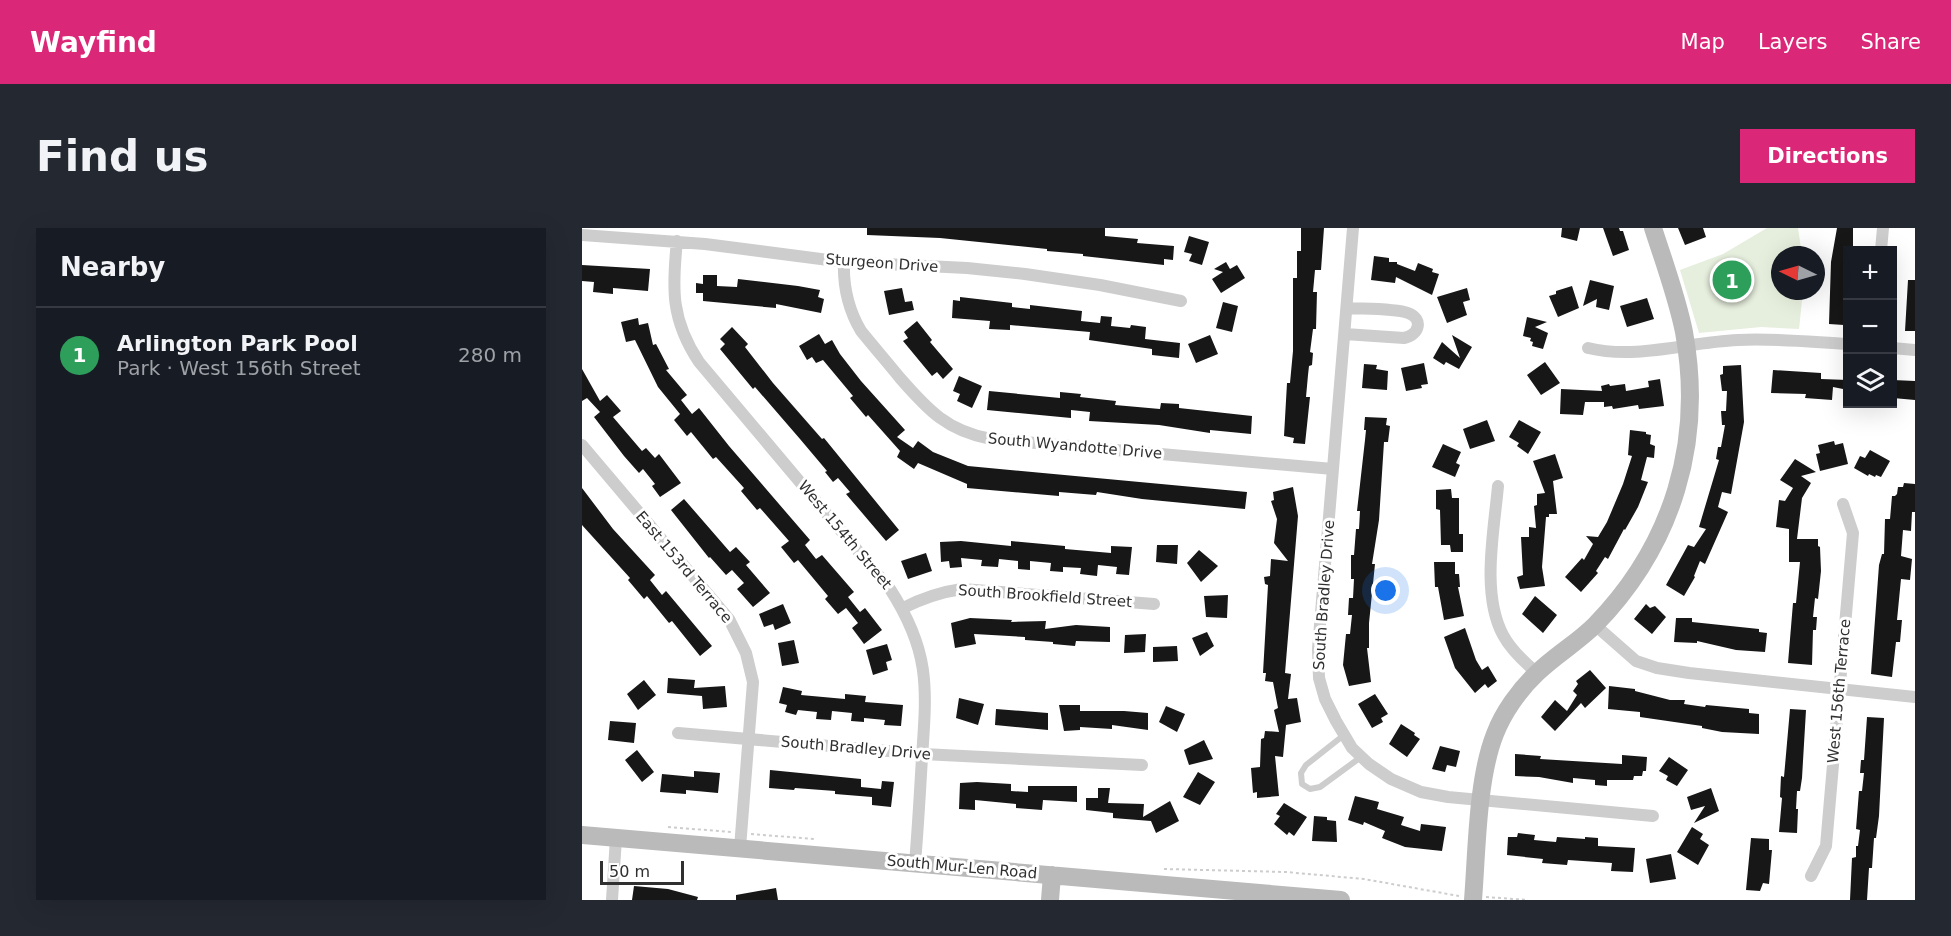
<!DOCTYPE html>
<meta charset="utf-8">
<style>
:root{--surface:#171b24;--page:#242831;--text:#f1f3f6;--muted:#9ea1a6;--line:#363941;--accent:#db2777}
body{margin:0;font-family:"DejaVu Sans",sans-serif;background:var(--page);color:var(--text)}
.controls{position:absolute;right:18px;top:18px;display:grid;overflow:hidden;border-radius:0px;box-shadow:0 6px 24px #0002}
.controls button{width:54px;height:54px;display:grid;place-items:center;padding:0;border:0;border-bottom:2px solid var(--line);background:var(--surface);color:var(--text);font:30px sans-serif}
.compass{position:absolute;left:1189px;top:18px;width:54px;height:54px;border-radius:50%;background:var(--surface);box-shadow:0 6px 24px #0002;rotate:275deg}
.scale{position:absolute;left:18px;bottom:15px;width:84px;box-sizing:border-box;padding-left:6px;border:3px solid #303030;border-top:0;font-size:16px;line-height:21px;white-space:nowrap;color:#303030;-webkit-text-stroke:4px #fff;paint-order:stroke}
.you{position:absolute;left:804px;top:363px;width:21px;height:21px;margin:-15px;border:4px solid #fff;border-radius:50%;background:#1a73e8;box-shadow:0 0 0 9px #1a73e833}
.badge{display:grid;place-items:center;width:39px;height:39px;border-radius:50%;background:var(--accent);color:#fff;font-size:20px;font-weight:700}
.pin{position:absolute;translate:-50% -50%;border:3px solid #fff;box-shadow:0 2px 6px #0006}
.list{margin:0;padding:0;list-style:none}
h2{display:flex;justify-content:space-between;align-items:center;height:78px;margin:0;padding:0 24px;font-size:26px}
h2 small{font-size:20px;font-weight:400;color:var(--muted)}
.list li{display:grid;grid-template-columns:39px 1fr auto;gap:18px;align-items:center;box-sizing:border-box;height:96px;padding:0 24px;border-top:2px solid var(--line)}
.list b{display:block;font-size:22px;white-space:nowrap}
.list p{margin:0;font-size:20px;white-space:nowrap;color:var(--muted)}
.list em{font-size:20px;font-style:normal;color:var(--muted)}
.icon{flex:none;width:33px;height:33px;fill:none;stroke:currentColor;stroke-width:2;stroke-linecap:round;stroke-linejoin:round}
.map{position:relative;flex:none;width:1333px;height:672px;overflow:hidden;border-radius:0px}
header{display:flex;align-items:center;gap:36px;box-sizing:border-box;height:84px;padding:0 30px;background:var(--accent);color:#fff}
header strong{font-size:28px}
nav{display:flex;gap:33px;margin-inline-start:auto;font-size:21px}
.intro{display:flex;align-items:center;justify-content:space-between;box-sizing:border-box;height:144px;padding:0 36px}
h1{margin:0;font-size:42px}
.button{padding:15px 27px;border-radius:0px;background:var(--accent);color:#fff;font-size:21px;font-weight:700}
main{display:flex;gap:36px;padding:0 36px}
aside{flex:1;background:var(--surface);border-radius:0px;box-shadow:0 6px 24px #0002}
.map>svg:first-child{display:block}
</style>
<header>
<strong>Wayfind</strong>
<nav><a>Map</a><a>Layers</a><a>Share</a></nav>
</header>
<div class="intro"><h1>Find us</h1><a class="button">Directions</a></div>
<main>
<aside>
<h2>Nearby<small></small></h2>
<ul class="list">
<li><span class="badge" style="background:#2e9e5b">1</span><div><b>Arlington Park Pool</b><p>Park · West 156th Street</p></div><em>280 m</em></li>
</ul>
</aside>
<div class="map">
<svg width="1333" height="672" viewBox="0 0 1333 672">
<rect width="100%" height="100%" fill="#fff"/>
<!-- green -->
<path fill="#e6eedd" d="M1185 0H1216L1220 27H1198V63H1221L1217 101 1179 99 1117 105 1098 42 1141 26Z"/>
<!-- building -->
<path fill="#171717" d="M285 0H523V8L556 11 555 15 592 18 591 32 582 31V37L501 28V26L465 23V21L358 10 285 7Z
M719 0H742L739 42H733L731 64H735L734 101H731L728 124 731 125 730 137 727 138 726 147 724 169H728L723 216 711 215 712 210 702 208 705 155H708L711 123V50H715V23H719Z
M980 0H998L995 13 979 9Z
M1021 0H1037L1038 3H1041L1047 22 1031 28Z
M1096 0H1121L1124 9 1103 17Z
M1255 0H1271V22H1266L1262 97 1247 96 1249 34Z
M607 8 627 14 620 37 607 33 610 26 602 24Z
M792 28 807 30V34H815V36L833 43 836 35 851 41 850 44 857 46 850 67 814 49 813 55 789 52Z
M644 34 648 41 655 37 663 50 639 65 630 51 641 44 632 41Z
M0 37 68 41 66 63 31 60V66L11 64 12 54 0 53Z
M121 47H135V58L155 59 156 51 216 58 238 62 236 69 242 71 239 85 194 76V80L121 73V65H114V55L121 56Z
M1008 52 1032 58 1027 82 1014 79 1015 71 1001 78Z
M1326 52H1333V103H1323Z
M990 58 997 80 976 89 967 68 974 66V63Z
M320 60 323 74 330 73 332 82 307 87 302 63Z
M885 60 888 72 881 74 885 87 865 95 855 69Z
M378 69 430 75V79L448 81V77L500 83 499 93 518 95 519 88 530 89 529 98 548 100 549 97 564 99 563 111 598 115 597 130 570 127V121L507 112 508 104 428 97V102L407 101 408 93 370 90 371 72 378 73Z
M1065 70 1072 91 1045 99 1038 78Z
M641 74 656 78 650 104 634 100Z
M945 89 965 94 953 99 966 105 961 121 950 118 951 114 948 113 949 110 941 108Z
M56 90 57 97 66 95 71 117 74 116 87 141 84 142 105 167 99 172 110 186 117 180 147 218 228 312 223 317 234 331 240 327 272 364 266 369 278 384 283 380 300 402 282 416 270 400 276 395 264 380 256 386 243 371 246 368 216 332 212 335 199 319 207 313 178 280 175 282 159 263 162 260 134 229 131 231 109 204 105 208 92 192 98 186 76 159 53 112 44 114 39 94Z
M335 93 350 112 348 114 371 141 361 151 355 144 350 148 321 113 326 110 322 104Z
M150 99 166 116 163 119 191 155 240 211 242 210 317 302 304 313 264 266 268 264 256 250 251 254 243 244 245 243 218 211 173 159 171 161 138 121 143 116 138 111Z
M237 106 243 116 250 112 258 126 279 153 323 202 315 209 331 220 336 213 351 224 386 238 665 264 663 281 560 271 515 264 514 267 477 264V268L385 260V256L336 235 332 241 315 229 318 223 286 187 284 189 268 170 271 168 241 132 234 135 230 129 225 132 217 118Z
M628 107 636 126 614 135 606 116Z
M870 107 890 119 877 141 864 134 862 137 851 130 860 114 878 130Z
M963 134 978 155 959 167 945 147Z
M842 135 846 156 839 157 840 160 824 163 819 140Z
M782 136 795 137 794 141 806 143 805 162 780 160Z
M1159 137 1162 194 1149 266 1140 264 1136 279 1146 284 1123 336 1118 333 1112 348 1113 349 1102 368 1084 357 1106 317 1112 319 1124 301 1117 299 1137 232 1134 231 1136 219H1139L1143 197H1140L1139 183H1144L1145 163H1140L1138 147 1141 146V138Z
M0 141 18 173 25 167 39 183 31 189 60 223 64 220 73 230 77 226 99 255 78 269 70 258 73 256 61 241 57 245 42 228 12 189 18 184 5 170 0 173Z
M1191 142 1239 145V151L1266 152V162L1251 159 1250 172 1223 170 1224 166 1189 165Z
M377 148 400 158 390 180 375 173 378 166 371 163Z
M1078 151 1082 178 1057 181 1056 177 1031 181 1030 178 1022 179V174H1003L1001 187 978 186 979 161 1020 163 1019 158 1027 156 1028 158 1043 156 1044 163 1067 159 1066 153Z
M1311 152 1333 153V172L1311 170Z
M407 163 478 170V164L499 166 498 169 534 173 533 177 578 181 579 175 597 176V180L670 188 669 206 628 202V205L577 197 507 193 508 184 489 182V190L405 182Z
M783 189 805 190 804 197 808 198 806 214H802L797 292 790 336H793L787 395V420H785L789 454 767 458 761 437 764 406H768L770 387H766L767 370H771L772 351H769V327H772L774 301H777L778 283H775L783 212 784 202H782Z
M905 192 913 213 888 221 881 201Z
M937 192 959 204 946 226 935 218 937 215 927 209Z
M1048 202 1064 204V206L1069 207 1068 216 1073 218 1072 230 1065 229 1059 252 1066 254 1056 279 1043 302 1042 301 1026 331 1023 329 1014 343 1016 345 999 364 983 349 1000 330 1002 332 1011 316 1004 308 1016 309 1025 294 1041 256 1050 228 1046 227Z
M1252 213 1253 217 1261 215 1266 236 1238 243 1234 226 1238 225 1236 217Z
M861 216 879 224 874 235 878 237 873 249 850 239Z
M1288 222 1308 233 1299 249 1294 247 1293 249 1287 246 1286 248 1272 240 1278 228 1283 230Z
M973 226 981 250 971 253 975 286H967V289H964L960 339 963 358 938 361 935 349 941 347 939 309H947V299L954 300 952 278 955 277V266L963 265 951 233Z
M1213 231 1234 244 1219 248 1229 255 1220 270 1215 311H1236V318L1238 319 1239 343 1236 371 1233 370 1231 389H1235L1234 402H1231L1230 437 1206 435 1211 375H1214L1218 334H1207V301L1194 299 1197 272 1203 273 1211 260 1198 252Z
M1322 255 1333 256V284H1330L1329 303 1321 302 1319 328 1330 331 1328 352 1319 351 1315 392H1320L1318 414H1314L1310 449 1289 446 1297 337 1300 326H1302L1303 291H1308L1310 268H1313L1315 266 1316 259H1321Z
M711 259 716 288 703 445 709 446 706 471 715 470 719 494 704 497 701 529 693 528 697 568 675 570V564L671 565 669 540 678 539 679 511 682 510 683 503 697 504 692 482 696 480 691 454 683 453 684 445H681L686 357 683 356 682 349 688 348 689 331 706 333 692 315 695 291 689 273 692 272 691 264Z
M0 260 31 301 73 347 68 352 80 367 84 363 130 418 118 428 90 393 87 395 65 368 62 371 46 352 48 350 0 297Z
M869 261 870 270H877V306H881V324H869L868 317H859L858 282 854 281V262Z
M102 271 148 324 154 319 168 334 164 337 188 365 171 379 155 361 162 355 150 342 144 347 128 329 127 330 89 282Z
M379 313 429 318V313L483 318V321L529 325V318L550 319 547 347 534 346 535 339 516 337 515 348 498 346 499 340 481 339V344L468 343 469 335 448 333V342L436 341V333L417 331 416 339 399 338 400 332 379 330 380 339 368 340 367 333 359 334 358 314Z
M575 317H596L595 336 574 334Z
M617 322 636 338 619 354 605 335Z
M344 325 350 343 326 351 319 333Z
M852 334H873V346H877L878 359H876L882 388 862 392 856 359H853Z
M646 367 645 390 624 389 622 368Z
M953 368 975 387 961 405 940 386Z
M201 376 209 395 193 402 191 396 182 399 177 386Z
M1064 376 1068 380 1073 378 1084 389 1070 406 1052 391Z
M388 390 430 392 429 394 464 393 463 401 494 397 528 399V414L494 413 493 418 471 416V414L443 412V409L392 406 394 416 373 420 369 395Z
M1094 390H1110V394L1177 401V404L1185 405 1183 424 1154 422 1115 413V415L1092 414Z
M883 400 894 432 900 442 906 438 915 453 906 460 903 456 893 465 873 440 862 409Z
M625 404 632 418 618 428 610 410Z
M564 406 563 424 542 425 543 407Z
M212 412 217 435 200 438 196 415Z
M305 416 310 432 304 434 306 442 291 447 284 422Z
M595 418 596 433 571 434V419Z
M1008 442 1024 460 1003 480 999 475 973 503 959 489 973 472 985 483 995 467 991 463 996 456 994 453Z
M86 450 113 452 112 460 143 458 145 479 121 481 120 468 85 465Z
M62 452 74 467 56 482 45 466Z
M1027 458 1053 461V463L1088 472H1103L1102 476 1123 479 1124 477 1167 481V485L1177 486V506L1140 504 1120 500V498L1058 489V484L1026 481Z
M201 459 220 463 219 467 263 471V466L284 468 283 474 321 477 319 498 302 497 303 492 282 490V494L269 493 270 485 250 483 249 492 234 491 235 484 216 482 214 487 203 484 205 477 197 475Z
M793 466 806 486 799 490 801 494 790 500 776 476Z
M377 470 402 476 396 497 374 490Z
M477 477H498V483H542L566 485V502L530 497V501L498 499V502L482 503Z
M584 478 603 486 595 504 577 494Z
M414 481 466 485V502L413 497Z
M1208 481 1224 482 1220 550 1218 563H1215L1214 581H1216L1215 605 1197 604 1200 570 1198 569 1199 548 1202 549Z
M1285 489 1302 490 1297 588 1294 610H1292L1290 640H1287L1285 672H1268L1270 630 1274 629V618H1276L1278 602 1274 601 1277 563H1280L1282 545H1278L1279 532H1282Z
M28 493 54 495 52 515 26 512Z
M819 496 833 505 832 507 838 511 825 529 807 516Z
M622 512 631 531 607 537 602 522Z
M858 518 878 523 874 539 865 537 863 544 850 541Z
M55 522 72 544 60 554 43 532Z
M933 526 959 528 958 531 1040 536V527L1065 529 1064 543H1061L1060 548H1052L1051 552H1025V558L1013 557V552L991 550V555L957 549 933 548Z
M1087 529 1106 542 1095 558 1084 552 1086 548 1077 543Z
M188 542 279 551V559L299 561 300 553 312 554 309 579 290 577V569L253 566V563L213 560 212 562 187 560Z
M112 543 138 545 136 565 104 562V566L78 564 80 546 112 549Z
M616 544 633 554 618 577 601 569Z
M395 554 429 556V563L446 564V558H495V574L461 572 460 582 434 580V576L393 572V582L377 581 378 555Z
M516 560H528L526 575 562 576 561 589 588 573 597 593 574 605 569 593 531 590V585L504 582V570H516Z
M1129 560 1137 583 1112 595 1123 578 1109 582 1105 569Z
M773 568 797 574 795 581 822 589 819 597 838 603 839 596 864 599 860 623 823 619 800 610 803 603 782 594 781 597 766 592Z
M702 575 725 589 712 608 707 604 705 607 692 596 698 588 694 586Z
M732 588 745 589V592L754 593 755 614 730 613Z
M1110 599 1121 606 1118 611 1127 617 1116 637 1095 624Z
M936 605 953 607 952 612 974 614 975 609 1003 611V609L1016 610V618L1053 620 1051 644 1029 643 1030 635 986 632 985 637 960 635 961 631 925 627 926 609H935Z
M1169 610 1187 611V622H1190L1187 656 1181 655 1178 663 1164 662Z
M1089 626 1094 651 1068 655 1064 631Z
M52 658 86 661 116 669 115 672H50Z
M194 660 196 672H154V667Z"/>
<g fill="none" stroke-linecap="round" stroke-linejoin="round">
<!-- path -->
<path stroke="#cdcdcd" stroke-width="2" stroke-dasharray="3 3" stroke-linecap="butt" d="M86 599 149 604
M169 606 232 611
M582 641 704 644 782 651 877 668
M904 669 946 672"/>
<!-- lane -->
<path stroke="#cdcdcd" stroke-width="6" d="M762 507 724 537 719 545 720 556 728 561 738 559 779 529"/>
<!-- street -->
<path stroke="#cdcdcd" stroke-width="12" d="M771 0 736 421 737 450 743 471 754 493 770 520 787 536 809 551 839 564 866 569 1071 588
M0 7 123 16 262 34 385 40 443 46 518 57 599 73
M95 13C90 61 89 92 117 134L308 361C348 423 345 458 340 529 338 564 336 600 333 635
M1299 22 1301 0
M262 34C261 60 266 81 279 103 292 119 305 134 318 150 346 182 365 203 409 211L751 241
M763 106 822 110C837 107 842 91 826 85 812 80 781 81 765 80
M1006 120C1056 132 1105 114 1156 112 1192 110 1229 114 1266 116
M1310 120 1333 122
M0 217 147 391 164 425 171 454 158 620
M916 258C912 303 899 366 921 407 929 422 942 434 955 445
M321 380C341 370 358 364 380 361L572 376
M1013 397 1054 433 1075 440 1107 445 1333 469
M96 505 341 526 560 537
M1229 648 1244 618 1271 305 1261 276
M30 672 34 610"/>
<!-- secondary -->
<path stroke="#bababa" stroke-width="18" d="M0 607 759 672
M468 672 470 647
M891 672C895 623 895 551 913 506 921 485 937 462 954 446 972 428 995 415 1013 397 1091 317 1122 214 1102 104 1095 69 1082 34 1071 0"/>
</g>
<g text-anchor="middle" stroke-width="6" stroke-linejoin="round" paint-order="stroke">
<!-- street labels -->
<g font-size="15" fill="#303030" stroke="#fff">
<text transform="translate(300 35) rotate(4)" y="5">Sturgeon Drive</text>
<text transform="translate(493 218) rotate(5)" y="5">South Wyandotte Drive</text>
<text transform="translate(263 307) rotate(50)" y="5">West 154th Street</text>
<text transform="translate(102 339) rotate(50)" y="5">East 153rd Terrace</text>
<text transform="translate(742 367) rotate(-86)" y="5">South Bradley Drive</text>
<text transform="translate(463 368) rotate(4)" y="5">South Brookfield Street</text>
<text transform="translate(1257 463) rotate(-85)" y="5">West 156th Terrace</text>
<text transform="translate(274 520) rotate(5)" y="5">South Bradley Drive</text>
<text transform="translate(380 639) rotate(5)" y="5">South Mur-Len Road</text>
</g>
</g>
</svg>
<div class="controls">
<button>+</button>
<button>−</button>
<button><svg class="icon" aria-label="layers" viewBox="0 0 24 24"><path d="M12 4l9 5-9 5-9-5zM3 14l9 5 9-5"/></svg></button>
</div>
<svg class="compass" viewBox="-18 -18 36 36"><path d="M0-13l5 13h-10z" fill="#e53935"/><path d="M0 13l5-13h-10z" fill="#9ea1a6"/></svg>
<div class="scale">50 m</div>
<div class="you"></div>
<div class="pin badge" style="left:1150px;top:52px;background:#2e9e5b">1</div>
</div>
</main>
